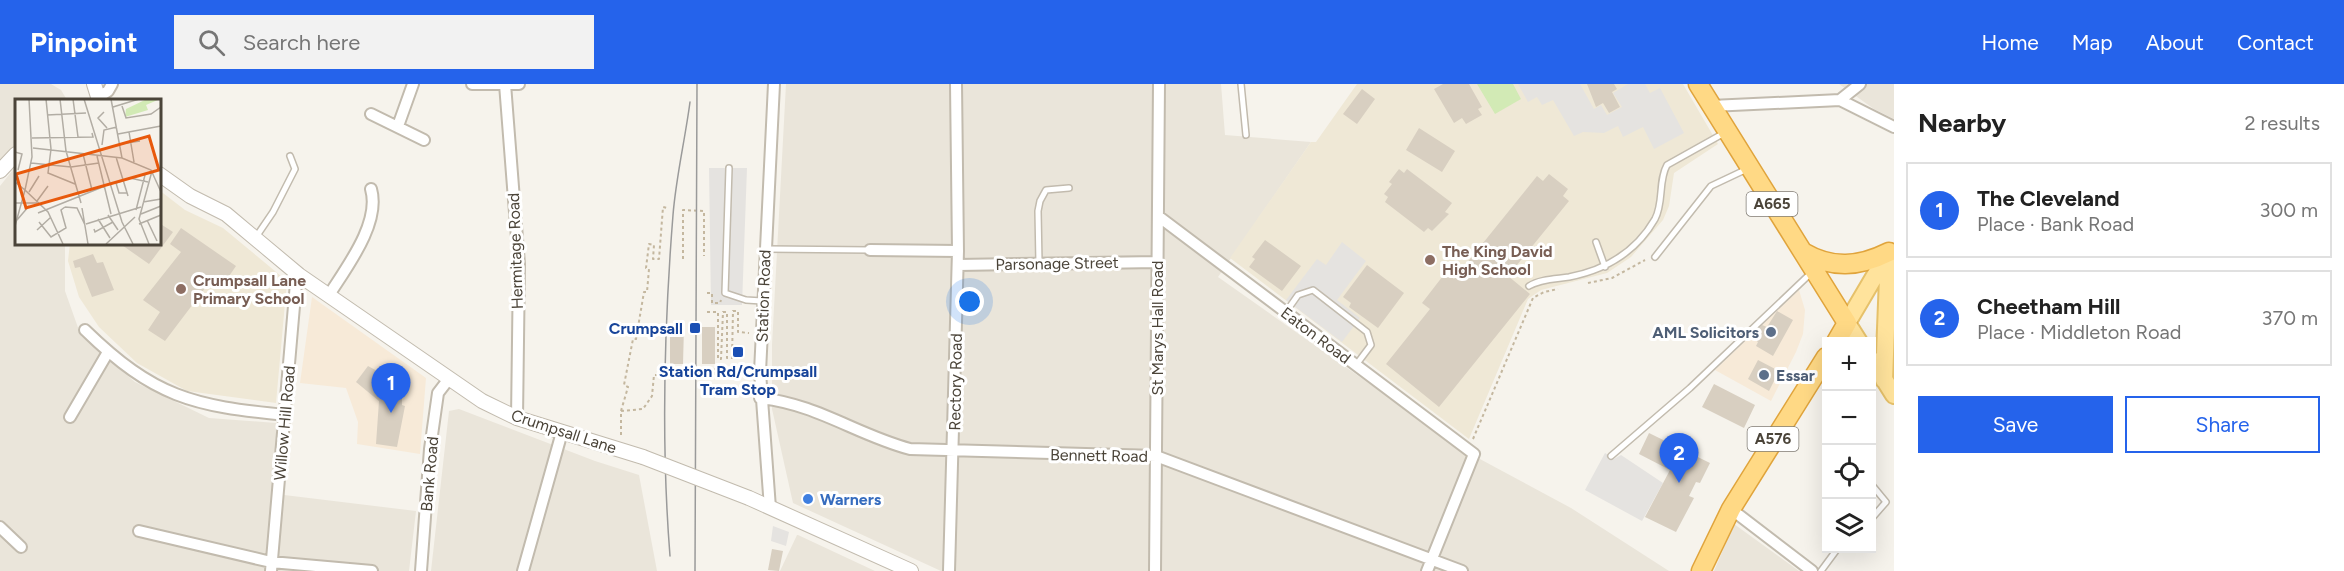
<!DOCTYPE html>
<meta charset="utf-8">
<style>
:root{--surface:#fff;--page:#f2f2f2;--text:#222;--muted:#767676;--line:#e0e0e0;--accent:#2563eb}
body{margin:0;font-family:Figtree,sans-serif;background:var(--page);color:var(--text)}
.controls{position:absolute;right:18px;bottom:18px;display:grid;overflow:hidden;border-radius:0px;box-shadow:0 6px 24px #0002}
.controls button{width:54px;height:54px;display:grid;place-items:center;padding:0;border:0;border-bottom:2px solid var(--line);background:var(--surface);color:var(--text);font:30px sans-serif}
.you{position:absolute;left:970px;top:218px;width:21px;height:21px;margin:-15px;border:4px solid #fff;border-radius:50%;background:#1a73e8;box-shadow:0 0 0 9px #1a73e833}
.badge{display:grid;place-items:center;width:39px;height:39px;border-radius:50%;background:var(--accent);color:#fff;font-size:20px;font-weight:700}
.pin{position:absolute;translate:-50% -50px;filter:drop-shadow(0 2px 3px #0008)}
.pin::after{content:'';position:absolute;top:32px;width:21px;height:18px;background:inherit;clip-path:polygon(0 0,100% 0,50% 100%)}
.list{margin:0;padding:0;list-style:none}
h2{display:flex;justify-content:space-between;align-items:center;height:78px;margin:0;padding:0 24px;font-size:26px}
h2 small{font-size:20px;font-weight:400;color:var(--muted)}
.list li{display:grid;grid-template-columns:39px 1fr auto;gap:18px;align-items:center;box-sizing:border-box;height:96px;margin:0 12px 12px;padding:0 12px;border:2px solid var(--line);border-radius:0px}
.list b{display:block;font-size:22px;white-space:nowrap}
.list p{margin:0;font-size:20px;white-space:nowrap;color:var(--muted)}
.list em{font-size:20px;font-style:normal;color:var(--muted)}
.actions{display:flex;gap:12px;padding:18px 24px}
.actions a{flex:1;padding:14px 0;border:2px solid var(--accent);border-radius:0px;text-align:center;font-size:21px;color:var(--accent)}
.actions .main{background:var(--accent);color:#fff}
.icon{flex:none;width:33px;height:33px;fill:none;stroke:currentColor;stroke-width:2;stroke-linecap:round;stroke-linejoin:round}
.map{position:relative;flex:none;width:1894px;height:487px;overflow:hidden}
header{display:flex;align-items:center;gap:36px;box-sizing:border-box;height:84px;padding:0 30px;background:var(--accent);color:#fff}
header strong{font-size:28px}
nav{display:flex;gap:33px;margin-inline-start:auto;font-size:21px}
.search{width:420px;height:54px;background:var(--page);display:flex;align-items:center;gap:15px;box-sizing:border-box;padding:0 21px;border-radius:0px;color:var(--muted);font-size:22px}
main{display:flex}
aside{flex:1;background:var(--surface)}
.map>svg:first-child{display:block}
</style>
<header>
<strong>Pinpoint</strong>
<div class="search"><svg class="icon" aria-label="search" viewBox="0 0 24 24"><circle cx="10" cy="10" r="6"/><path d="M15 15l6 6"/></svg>Search here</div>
<nav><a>Home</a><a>Map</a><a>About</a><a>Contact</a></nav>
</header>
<main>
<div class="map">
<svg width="1894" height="487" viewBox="0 0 1894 487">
<rect width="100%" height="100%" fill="#f6f3ec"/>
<!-- residential -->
<path fill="#eae5da" d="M0 0H51L61 6 67 16H16V60L0 76Z
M786 0H1221L1225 51 1311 58 1218 193 1465 367 1571 424 1669 487H941L793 419 772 325V261Z
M1839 0H1894V35L1874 25Z
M16 82V159H65V207L81 252 135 298 209 334 276 339V410L416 427 409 487H0V102Z
M459 325 595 377 639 391 657 487H431L449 327Z
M1734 440 1799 487H1714Z
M797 451H798L875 487H780Z"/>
<!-- commercial -->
<path fill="#f7ead8" d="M1799 206 1805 226 1803 250 1796 268 1771 317 1715 286Z
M312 213 426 294 420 370 357 360 358 338 346 304 300 299Z"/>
<!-- education -->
<path fill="#efe8d6" d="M1357 0H1683L1718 60 1674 89 1669 122 1663 136 1631 173 1607 189 1541 206 1528 215 1469 355 1230 174 1311 58H1316Z
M159 106 185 126 223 144 287 197 276 319 187 307 137 279 99 243 79 213 68 177 70 159H159Z"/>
<!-- green -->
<path fill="#d2eab5" d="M1477 0H1513L1521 15 1495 30Z"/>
<!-- parking -->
<path fill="#e5e3e0" d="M1518 0H1580L1594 25 1601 21 1607 31 1622 23 1613 9 1628 0H1645L1650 9 1660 4 1684 49 1654 65 1643 43 1623 53 1618 42 1604 49 1583 48 1574 52 1553 16 1542 21 1537 13 1528 18Z
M709 84H747L742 221H711Z
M1342 158 1366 177 1337 216 1360 234 1342 258 1286 216 1317 175 1326 181Z
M1605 369 1614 375 1621 371 1663 399 1642 437 1585 406Z
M773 442 789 448 786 462 771 457Z"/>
<!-- building -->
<path fill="#d8cfc1" d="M1443 0H1469L1482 23 1478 25 1482 31 1466 40 1462 34 1454 39 1434 5Z
M1587 0H1614L1617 5 1612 8 1620 23 1609 29 1603 19 1596 23Z
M1362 5 1375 15 1357 40 1343 30Z
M1419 44 1455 67 1442 88 1406 66Z
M1399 85 1404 89 1407 85 1452 119 1445 128 1449 130 1432 147 1428 144 1424 148 1385 118 1388 113 1384 110 1392 100 1389 98Z
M1549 90 1568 105 1563 112 1569 117 1508 192 1530 210 1439 323 1386 280 1430 225 1422 219 1446 188 1454 195 1537 92 1543 97Z
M159 139 173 148 149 180 119 159H159Z
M181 144 236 182 225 198 215 191 165 257 148 246 160 228 143 216 181 168 170 160Z
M1265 156 1301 182 1282 207 1249 183 1255 175 1252 173Z
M93 170 97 179 103 178 114 206 92 213 80 183 75 184 73 177Z
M1367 181 1404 209 1378 244 1349 223 1351 219 1343 213Z
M1777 227 1793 236 1773 272 1756 262 1758 258 1750 252 1762 241 1767 243Z
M670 243H684L683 280H670Z
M702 243H715V280H702Z
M1758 276 1779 287 1769 307 1748 295Z
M368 282 392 295 390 297 396 301 402 313V321L405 322 397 363 376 360 379 317 356 298Z
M1714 300 1755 321 1744 344 1702 323Z
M1649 349 1710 379 1700 399 1696 398 1689 412 1694 414 1676 448 1645 433 1670 386 1639 370Z
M772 465 783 467 779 487 768 486Z"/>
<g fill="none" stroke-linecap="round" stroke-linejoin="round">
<!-- service casing -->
<g stroke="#c2bbae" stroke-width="8">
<path id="service" d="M1241 0 1246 51
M729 84 725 209 746 216 762 217
M256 153 273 128 295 85 290 72
M1596 158 1605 183
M767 165 870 166
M1655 173 1711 102 1747 85
M1039 179 1038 127 1040 117 1046 106 1069 104
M1529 202C1540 195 1556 195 1569 193 1605 186 1636 168 1655 135 1664 118 1658 97 1667 81L1726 48
M1286 228 1298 211 1313 206 1367 248 1371 261 1356 281
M1611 372 1690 304 1811 189
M1872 401 1886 418 1872 434
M1821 487 1838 464"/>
</g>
<!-- minor casing -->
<g stroke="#c2bbae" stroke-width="14">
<path id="minor" d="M472 0H519
M505 0 519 180 517 334
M97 14 108 7 112 0
M1840 16 1860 0
M1711 22 1840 16 1894 43
M371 30 424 56
M398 42 413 0
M1158 132 1474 370 1427 487
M870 166 958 167
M958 181 1157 178
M329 211C346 184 381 139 371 105
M85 246C154 313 192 322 286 331
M760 314C817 320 857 351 910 365L1156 372 1462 487
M70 333 108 268
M770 424 760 288 774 0
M1731 425 1812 487
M0 443 21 463
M139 447 271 478 372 487
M271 487 296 199 299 191
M421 487 430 365 438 309 448 296
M523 487 562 348
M949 487 958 167 956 0
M1155 487 1159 0"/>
</g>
<!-- tertiary casing -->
<g stroke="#c2bbae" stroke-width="16">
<path id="tertiary" d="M94 0 99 16
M0 87 16 70
M159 90 190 112 226 130 299 191 482 317 517 334 643 373
M749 414 911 487"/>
</g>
<!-- primary casing -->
<g stroke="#e6c16a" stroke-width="20">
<path id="primary" d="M1859 258 1847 239 1886 173
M1872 276 1894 311
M1884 296 1889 168"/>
</g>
<!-- trunk casing -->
<g stroke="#e0a43c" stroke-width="21">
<path id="trunk" d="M1698 0 1847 239 1836 258
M1803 168C1832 185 1859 183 1889 168
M1701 487 1731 425 1826 273"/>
</g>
<!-- path -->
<path stroke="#c4b79f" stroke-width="2" stroke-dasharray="3 3" stroke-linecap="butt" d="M683 175V126L704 127V172
M1588 199 1612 194 1645 176
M707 209H712V219H720L721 216
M707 228H718V275H721L723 228H727V274H732L733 227H738V248L749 249
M706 285H709V293H714V285L748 287
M621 327 643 325 652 312 654 291H658
M621 351V327L628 303 624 301 633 255H636L644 208H647L649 185 646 184 649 160 654 161 653 175H659L663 123 667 124
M1473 355 1533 214 1544 208 1558 205"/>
<!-- service -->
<use href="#service" stroke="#fff" stroke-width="5"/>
<!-- minor -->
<use href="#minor" stroke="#fff" stroke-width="10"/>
<!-- tertiary -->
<use href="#tertiary" stroke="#fff" stroke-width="14"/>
<!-- primary -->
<use href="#primary" stroke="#ffe39c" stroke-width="16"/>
<!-- trunk -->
<use href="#trunk" stroke="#ffd985" stroke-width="18"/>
<!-- tram -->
<path stroke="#9a9a9a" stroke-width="1.5" d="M670 472C661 359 664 244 673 131 676 93 685 56 690 18
M695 487 697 0"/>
<!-- tertiary-bridge casing -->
<g stroke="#c2bbae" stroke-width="16" stroke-linecap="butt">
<path id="tertiary-bridge" d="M643 373 749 414"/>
</g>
<!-- tertiary-bridge -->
<use href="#tertiary-bridge" stroke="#fff" stroke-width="14"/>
</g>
<!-- markers -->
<g fill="#8d6e63" stroke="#fff" stroke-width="2">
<circle cx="1430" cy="176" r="6"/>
<circle cx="181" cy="205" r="6"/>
</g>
<g fill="#1a4fb4" stroke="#fff" stroke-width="2">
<rect x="689" y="238" width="12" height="12" rx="3"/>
<rect x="732" y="262" width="12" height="12" rx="3"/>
</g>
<g fill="#5c6f8a" stroke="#fff" stroke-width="2">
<circle cx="1771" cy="248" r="6"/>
<circle cx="1764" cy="291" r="6"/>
</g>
<circle fill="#3f7fe0" stroke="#fff" stroke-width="2" cx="808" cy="415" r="6"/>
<g text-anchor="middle" stroke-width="6" stroke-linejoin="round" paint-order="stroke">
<!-- shield labels -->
<g fill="#fff" stroke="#817c74" stroke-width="1.5">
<rect x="1746.5" y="108" width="51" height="24" rx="4.5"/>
<rect x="1747.5" y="343" width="51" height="24" rx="4.5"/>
</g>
<g font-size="15" font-weight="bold" fill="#4b4439">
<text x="1772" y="125">A665</text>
<text x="1773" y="360">A576</text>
</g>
<!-- street labels -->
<g font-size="16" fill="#4b4439" stroke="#fff">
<text transform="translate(515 167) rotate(-92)" y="6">Hermitage Road</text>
<text transform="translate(1057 179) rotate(-1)" y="6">Parsonage Street</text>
<text transform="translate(763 212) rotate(-88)" y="6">Station Road</text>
<text transform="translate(1157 244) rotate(-90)" y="6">St Marys Hall Road</text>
<text transform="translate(1316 251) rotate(37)" y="6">Eaton Road</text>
<text transform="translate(955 298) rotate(-89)" y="6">Rectory Road</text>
<text transform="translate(284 339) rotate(-85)" y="6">Willow Hill Road</text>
<text transform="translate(564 347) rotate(18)" y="6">Crumpsall Lane</text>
<text transform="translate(1099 371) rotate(1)" y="6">Bennett Road</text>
<text transform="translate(429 390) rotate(-85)" y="6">Bank Road</text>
</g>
<!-- education labels -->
<g font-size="16" font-weight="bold" fill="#785e54" stroke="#fff" text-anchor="start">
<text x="1442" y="173">The King David<tspan x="1442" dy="18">High School</tspan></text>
<text x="193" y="202">Crumpsall Lane<tspan x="193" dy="18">Primary School</tspan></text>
</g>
<!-- transit labels -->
<g font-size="16" font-weight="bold" fill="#164399" stroke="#fff" text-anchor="end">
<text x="683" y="250">Crumpsall</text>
<text x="738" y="293" text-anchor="middle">Station Rd/Crumpsall<tspan x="738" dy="18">Tram Stop</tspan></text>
</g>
<!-- service labels -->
<g font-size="16" font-weight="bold" fill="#4e5e75" stroke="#fff" text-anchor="end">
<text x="1759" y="254">AML Solicitors</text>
<text x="1776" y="297" text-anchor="start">Essar</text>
</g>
<!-- shop labels -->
<g font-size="16" font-weight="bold" fill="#366cbe" stroke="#fff" text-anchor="start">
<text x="820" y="421">Warners</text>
</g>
</g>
<!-- overview -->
<g transform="translate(15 15)">
<rect width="146" height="146" fill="#f6f3ec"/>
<path d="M132 0H145L131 6 133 11 110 18 111 10Z" fill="#d2eab5"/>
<path fill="none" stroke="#b2ada4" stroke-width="1.5" d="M14 0 17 58 10 91 33 113 48 145M31 0 36 50 33 74 60 85M45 0 51 52 66 104M58 0 63 38M69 0 107 123 118 145M96 0 107 59M107 7 111 19 136 15 146 8M98 8 124 0M89 13 83 19 92 29M32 16 71 14M114 33 119 63M103 35 146 27M17 39 78 38 77 34M105 45 125 42M87 46 89 31 102 28M18 49 107 59 136 71 146 93M0 53 7 55 3 71M68 55 77 91M82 57 96 115M101 58 113 97M16 64 56 68 84 64M0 83 10 91 0 127M14 93 24 77M112 94H104L101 84 115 79 133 83M22 102 33 87M128 103 146 100M0 104H22M50 108 62 109 70 126M67 109 73 145M121 111 130 76M23 114 90 87M126 115 146 107M93 116 103 131M83 120 95 139M2 121 14 107M132 121 142 142M24 123 36 138 51 129 46 111 50 108M71 125 126 108M124 125 146 116M79 130 80 133 98 123M22 131 36 118M91 145 120 118M134 145 124 120 137 72"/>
<path fill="#e8590c" fill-opacity="0.15" stroke="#e8590c" stroke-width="3" d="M134 37 144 71 11 109 1 75Z"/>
<rect width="146" height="146" fill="none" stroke="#4b4439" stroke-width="3"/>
</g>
</svg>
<div class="controls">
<button>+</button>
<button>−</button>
<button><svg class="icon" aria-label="locate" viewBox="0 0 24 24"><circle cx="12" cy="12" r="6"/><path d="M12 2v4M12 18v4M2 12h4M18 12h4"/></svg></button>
<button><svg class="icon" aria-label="layers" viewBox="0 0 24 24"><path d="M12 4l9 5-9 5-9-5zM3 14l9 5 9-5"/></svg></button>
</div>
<div class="you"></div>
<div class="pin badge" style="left:391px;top:329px">1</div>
<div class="pin badge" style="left:1679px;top:399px">2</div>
</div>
<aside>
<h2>Nearby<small>2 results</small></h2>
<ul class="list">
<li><span class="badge">1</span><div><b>The Cleveland</b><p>Place · Bank Road</p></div><em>300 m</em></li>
<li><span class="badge">2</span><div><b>Cheetham Hill</b><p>Place · Middleton Road</p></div><em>370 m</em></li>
</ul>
<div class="actions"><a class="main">Save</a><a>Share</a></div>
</aside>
</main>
